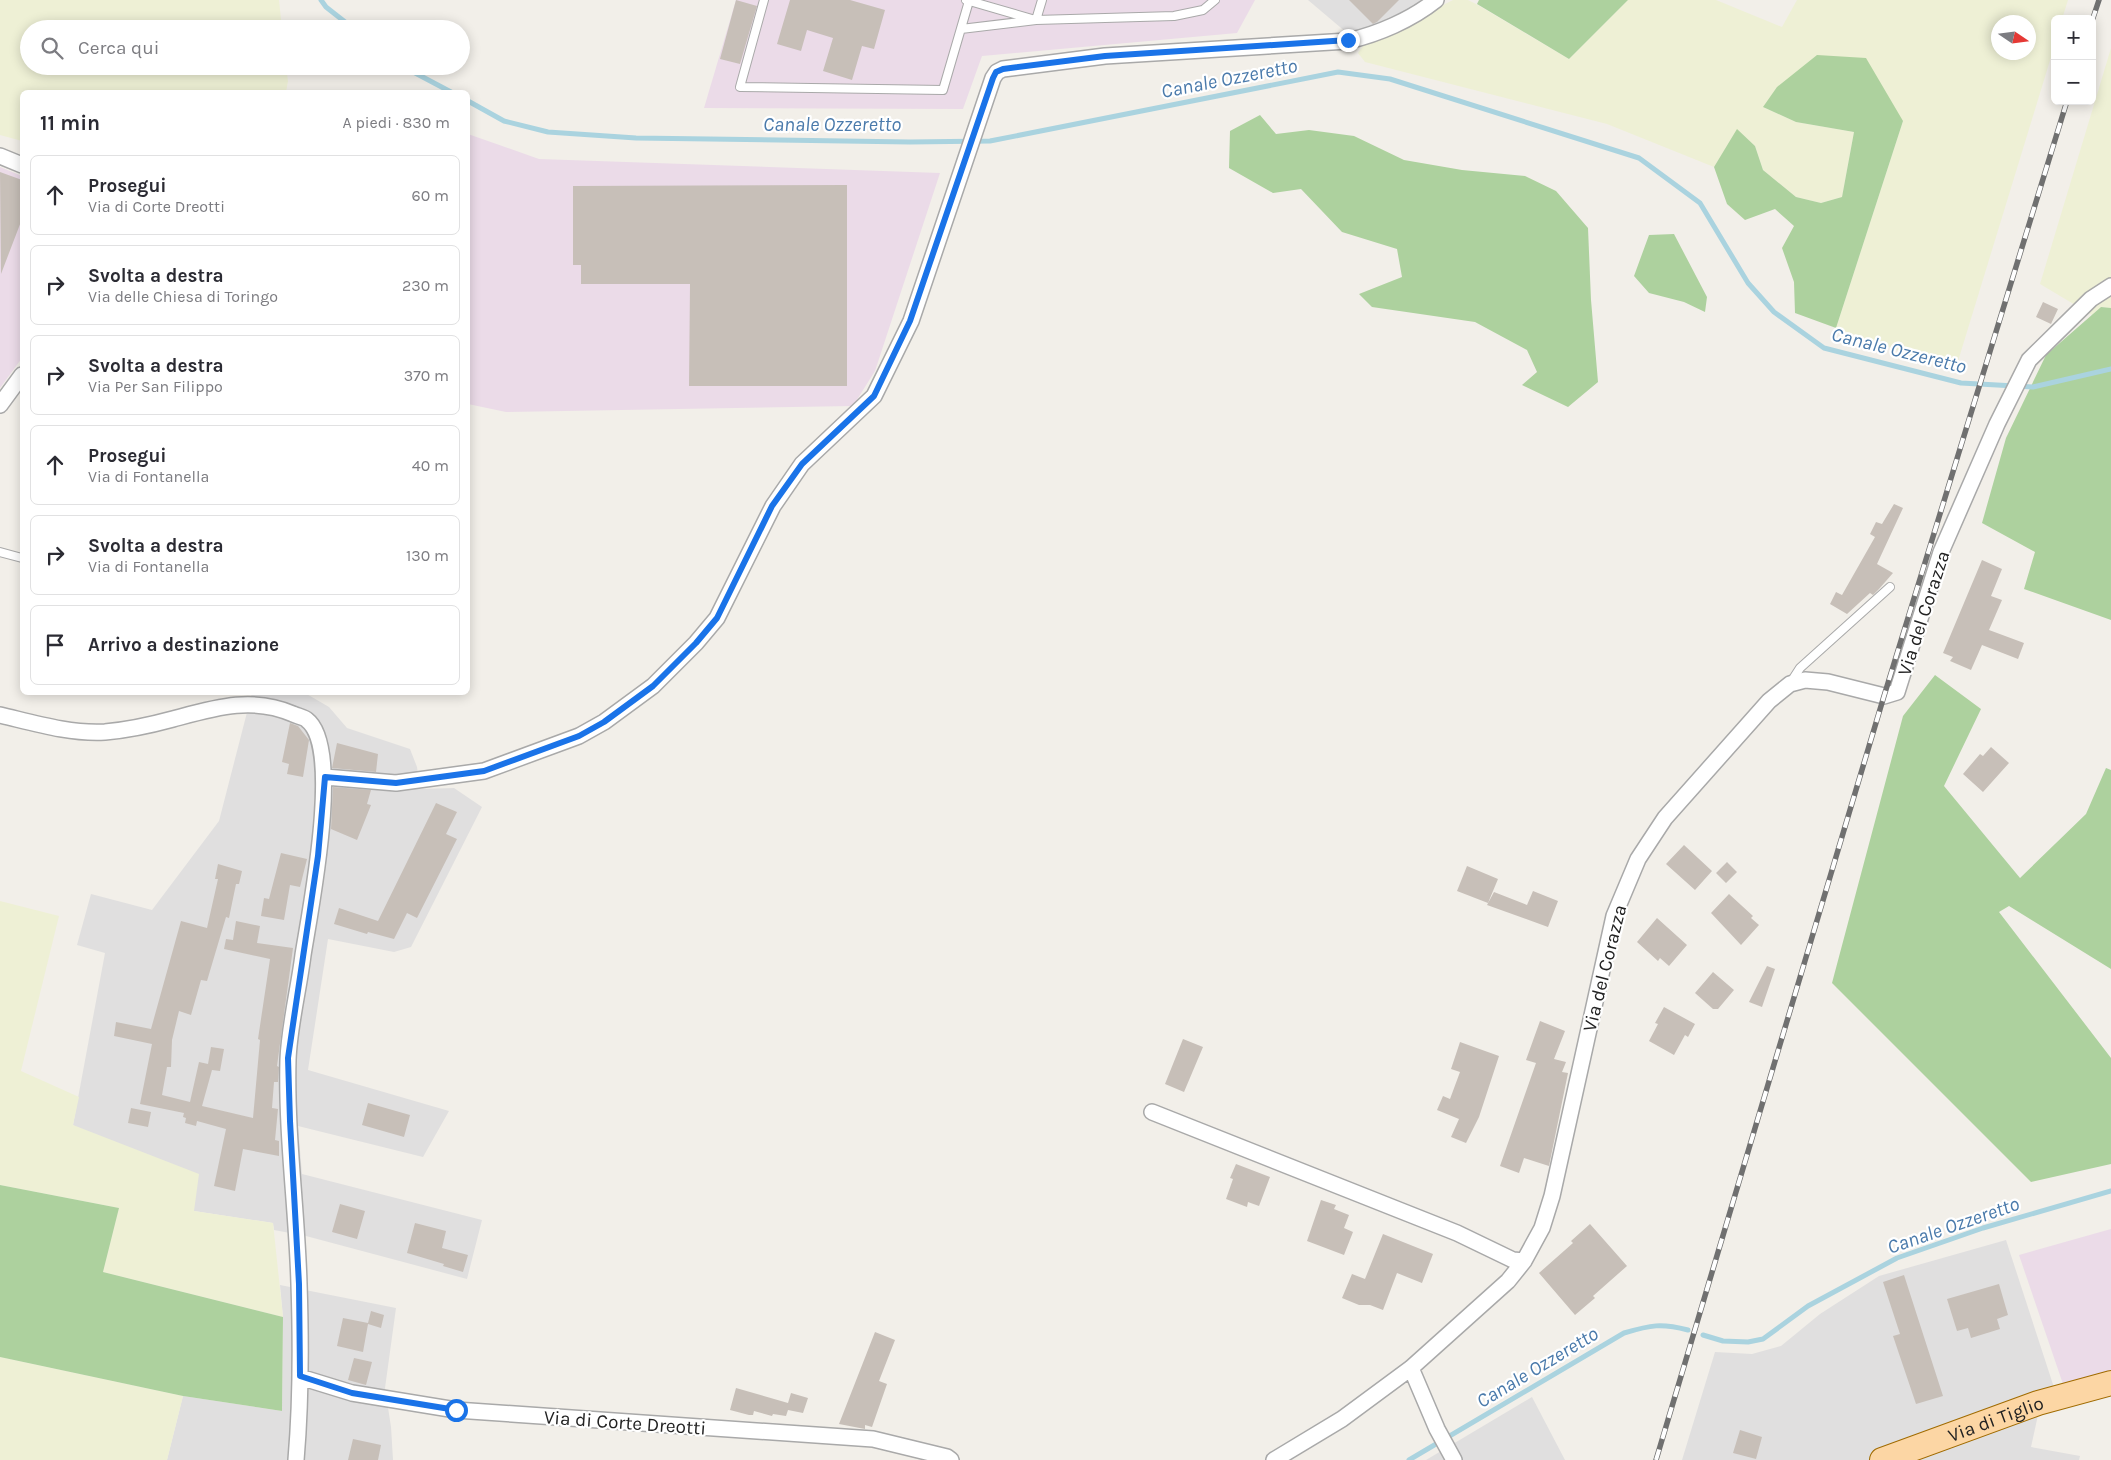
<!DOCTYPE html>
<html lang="it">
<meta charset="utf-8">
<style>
:root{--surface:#fff;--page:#f2f2f3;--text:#2b2b33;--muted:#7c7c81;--line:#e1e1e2}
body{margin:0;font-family:Karla,sans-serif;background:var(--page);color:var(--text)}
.controls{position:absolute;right:15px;top:15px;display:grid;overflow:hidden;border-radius:8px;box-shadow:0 2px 12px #0003}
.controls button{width:45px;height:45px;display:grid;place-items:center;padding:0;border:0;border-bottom:1px solid var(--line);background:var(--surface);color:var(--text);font:25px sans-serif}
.compass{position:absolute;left:1991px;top:15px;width:45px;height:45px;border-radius:50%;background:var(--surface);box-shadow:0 2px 12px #0003;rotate:103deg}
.stop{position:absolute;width:15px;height:15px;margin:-11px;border:4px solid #1a73e8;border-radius:50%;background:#fff}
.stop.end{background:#1a73e8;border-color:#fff;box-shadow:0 1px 5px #0008}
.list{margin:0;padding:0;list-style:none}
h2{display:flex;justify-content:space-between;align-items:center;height:65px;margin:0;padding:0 20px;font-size:21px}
h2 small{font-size:16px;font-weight:400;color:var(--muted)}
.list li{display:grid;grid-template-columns:32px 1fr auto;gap:15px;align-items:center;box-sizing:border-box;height:80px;margin:0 10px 10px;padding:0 10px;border:1px solid var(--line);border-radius:8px}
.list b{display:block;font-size:19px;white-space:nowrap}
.list p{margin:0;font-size:16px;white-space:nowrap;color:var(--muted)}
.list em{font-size:16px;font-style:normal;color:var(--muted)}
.icon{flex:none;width:28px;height:28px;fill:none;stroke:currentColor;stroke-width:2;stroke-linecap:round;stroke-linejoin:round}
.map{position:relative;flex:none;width:2111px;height:1460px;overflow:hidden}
.search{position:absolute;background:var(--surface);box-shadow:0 2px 12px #0003;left:20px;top:20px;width:450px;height:55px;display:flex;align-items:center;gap:12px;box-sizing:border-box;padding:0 18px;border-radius:28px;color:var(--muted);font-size:19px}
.panel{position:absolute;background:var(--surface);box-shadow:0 2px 12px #0003;left:20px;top:90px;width:450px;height:605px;border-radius:8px}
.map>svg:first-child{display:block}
</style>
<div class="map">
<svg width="2111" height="1460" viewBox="0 0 2111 1460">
<rect width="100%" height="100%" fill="#f2efe9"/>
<!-- residential -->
<path fill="#e0dfdf" d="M1308 0H1443L1360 44Z
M252 693H305L329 707 347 728 410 749 417 767 420 789 454 788 482 807 411 947 394 952 328 939 308 1070 449 1111 423 1157 298 1126 302 1174 482 1220 467 1279 306 1236 274 1230 273 1223 194 1211 73 1125 105 953 77 945 91 894 152 910 219 821Z
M2006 1240 2061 1409 2038 1415 2031 1447 2080 1456 2079 1460H1682L1715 1352 1752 1354 1781 1346 1820 1314 1879 1276Z
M280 1285 396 1308 385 1388 391 1427 393 1460H167L183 1396 282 1411 283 1317Z
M1532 1397 1565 1460H1426Z"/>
<!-- industrial -->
<path fill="#ebdbe8" d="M736 0H1255L1237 33 982 56 963 109 704 108Z
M468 134 539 159 940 173 875 371 853 406 506 412 468 404Z
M0 167 22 176V358L0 388Z
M2111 1229V1373L2064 1387 2019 1255Z"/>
<!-- farmland -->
<path fill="#eef0d5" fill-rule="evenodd" d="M0 0H279L282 29H29V66H286L288 81 286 92H22V141L0 135Z
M1453 0H1468L1476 4 1569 59 1628 0H1716L1782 27 1797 0H2068L2062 19H2055V44L1955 371 1836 328 1903 121 1763 107 1796 122 1854 132 1842 197 1821 203 1796 197 1763 170 1755 146 1737 130 1714 167 1607 124 1365 62 1358 53 1363 46ZM1998 22H2028V52H1998Z
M2111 48V308L2101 307 2092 315 2040 284Z
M0 901 59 916 21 1071 79 1097 73 1125 199 1174 194 1211 273 1223 283 1317 103 1272 119 1208 0 1185Z
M0 1357 183 1396 167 1460H0Z"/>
<!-- forest -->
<path fill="#add19e" d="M1479 0H1628L1569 59 1477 4Z
M1817 55 1866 58 1903 121 1836 328 1795 313 1794 282 1782 248 1794 226 1775 209 1745 220 1727 204 1714 167 1737 129 1755 146 1763 170 1796 197 1821 203 1842 197 1854 132 1796 122 1763 107 1777 87Z
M1260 115 1276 134 1309 130 1354 136 1404 160 1462 170 1525 176 1556 191 1588 228 1591 300 1598 382 1568 407 1522 385 1537 372 1527 350 1475 322 1372 307 1359 294 1402 277 1397 249 1342 232 1301 189 1273 193 1229 168 1230 131Z
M1674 234 1707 297 1705 312 1684 302 1649 293 1634 276 1649 235Z
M2101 307 2111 308V620L2024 589 2035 552 1982 523 2006 438 2046 355Z
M1935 675 1981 709 1944 786 2020 878 2086 814 2106 768 2111 770V969L2009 906 1999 912 2111 1058V1164L2031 1182 1832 983 1903 716Z
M0 1185 119 1208 103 1272 283 1317 282 1411 183 1396 0 1357Z"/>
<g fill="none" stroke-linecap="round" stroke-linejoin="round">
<!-- stream -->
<path stroke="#aad3df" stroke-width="5" d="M321 0 326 7 354 29
M402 66 451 92
M468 101 504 121 548 132 636 138 910 142 990 141 1338 72 1390 79 1639 158 1700 203 1748 283 1774 312 1824 348 1961 383 2033 387 2111 369
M1703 1335 1723 1341 1748 1342 1763 1339 1808 1306 1897 1258 1983 1228 2111 1191
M1409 1460 1624 1333C1651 1325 1661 1323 1688 1330"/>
</g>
<!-- building -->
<path fill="#c7bfb8" d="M736 0 757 6 740 64 720 59Z
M790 0H850L885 10 874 49 862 46 852 80 823 71 833 38 807 30 801 51 777 44Z
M1349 0H1399L1377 22 1373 24Z
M0 172 22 180V219L1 274Z
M847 185V386H689L690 284H581V265H573V186Z
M2043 302 2058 309 2051 324 2036 317Z
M1894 504 1903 508 1877 564 1893 573 1879 589 1873 595 1870 593 1847 614 1830 604 1836 592 1842 595 1875 537 1870 534 1876 522 1882 524Z
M1982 560 2002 569 1991 596 2002 600 1989 630 2024 643 2018 659 1982 645 1971 670 1950 661 1953 657 1943 653Z
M290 723 298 726 309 740 303 777 287 774 289 764 282 762Z
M337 743 378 754 376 772 332 768Z
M1991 747 2009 763 1983 792 1963 774 1980 754 1983 756Z
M333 787 371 790 367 804 371 805 357 840 331 829Z
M436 803 457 812 446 834 457 839 417 918 407 913 394 939 368 932 367 934 334 924 339 908 378 921Z
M1684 845 1712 871 1695 890 1666 864Z
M281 853 307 859 300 887 290 885 284 920 261 916 264 898 269 899Z
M1727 862 1737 872 1726 883 1716 873Z
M218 864 242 871 239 884H236L229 918 226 917 207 981 201 980 191 1015 179 1011 172 1040 171 1067H167L162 1095 190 1102 199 1062 208 1064 211 1047 224 1049 220 1071 212 1070 202 1106 253 1118 260 1040 258 1039 270 959 224 949 226 939 233 940 236 921 260 926 257 943 293 948 277 1066 279 1067 278 1082H274L272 1108 278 1109 275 1140 279 1141V1156L243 1149 235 1191 214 1186 226 1129 197 1121 196 1126 185 1123 186 1118 183 1117 184 1113 140 1104 152 1044 114 1036 116 1022 151 1029 181 921 207 928 218 879H215Z
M1467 866 1498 879 1488 903 1457 891Z
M1533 891 1558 901 1548 927 1487 905 1494 892 1527 905Z
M1729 894 1753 916 1751 918 1759 925 1741 945 1711 913Z
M1657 918 1687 945 1669 966 1660 958 1658 961 1637 942Z
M1767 966 1775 969 1762 1007 1749 1002Z
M1713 972 1734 990 1718 1009H1713L1695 993Z
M1664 1007 1695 1024 1688 1037 1685 1035 1674 1055 1649 1041 1658 1024 1655 1023Z
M1540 1021 1565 1031 1554 1059 1566 1062 1562 1072 1568 1073 1549 1166 1524 1158 1519 1173 1500 1166 1536 1063 1526 1060Z
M1183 1039 1203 1047 1184 1092 1165 1084Z
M1460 1042 1499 1056 1479 1117 1466 1143 1451 1137 1459 1119 1437 1110 1443 1096 1450 1099 1460 1072 1451 1069Z
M368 1103 410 1115 404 1137 362 1125Z
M131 1108 151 1112 148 1127 128 1123Z
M1236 1164 1270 1177 1259 1206 1248 1202 1247 1207 1226 1199 1233 1179 1230 1178Z
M1321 1200 1336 1205 1334 1209 1349 1215 1344 1228 1353 1232 1344 1255 1307 1241Z
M340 1204 365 1211 357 1239 332 1232Z
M415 1223 446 1231 442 1248 468 1255 463 1272 443 1266 444 1264 407 1253Z
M1590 1224 1627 1266 1593 1296 1595 1298 1575 1315 1539 1273 1573 1243 1571 1241Z
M1383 1234 1433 1254 1422 1283 1397 1273 1383 1310 1370 1305H1359L1342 1298 1352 1274 1365 1279Z
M1904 1275 1943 1396 1916 1404 1893 1336 1900 1334 1883 1282Z
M1999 1284 2008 1315 1997 1319 2000 1329 1971 1338 1968 1328 1957 1331 1947 1299Z
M371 1311 384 1315 381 1328 368 1324 363 1352 337 1346 343 1318 368 1323Z
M875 1332 895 1340 879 1381 887 1384 872 1427 865 1425V1429L839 1424Z
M354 1358 372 1362 366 1385 348 1380Z
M736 1388 788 1403 791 1393 808 1398 803 1413 788 1410 786 1416 773 1414 772 1416 754 1411 753 1415H749L730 1410Z
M1740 1430 1762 1437 1756 1459 1733 1453Z
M353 1439 381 1445 378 1460H348Z"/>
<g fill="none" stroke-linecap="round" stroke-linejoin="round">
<!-- lane casing -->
<g stroke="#a9a9a9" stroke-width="10">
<path id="lane" d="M764 0 740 87 943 90 969 1
M966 0 1032 19
M1036 20 1042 0
M961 29 1036 20 1174 16 1203 10 1215 0
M0 552 22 558
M1791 682 1800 668 1890 587"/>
</g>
<!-- street casing -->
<g stroke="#a9a9a9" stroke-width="18">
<path id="street" d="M0 156 22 165
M0 405 22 375
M0 715C34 723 70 734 105 732 128 730 151 725 173 719 214 708 252 696 293 714 297 716 304 717 307 720 343 747 310 911 303 955 299 988 289 1027 288 1060 286 1135 297 1210 299 1284 301 1343 301 1402 296 1460
M325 777 396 783 484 771 579 736 604 722 653 686 696 643 717 618 773 506 802 464 874 396 911 321 993 78 997 72 1003 69 1105 56 1348 41C1378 34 1411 20 1436 0
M1152 1112 1457 1233 1513 1260 1524 1261
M1411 1368 1437 1429 1454 1460
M300 1377 352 1393 456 1410 873 1439 947 1457 951 1460
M1274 1460 1342 1419 1411 1368 1508 1281 1524 1261 1542 1228 1552 1196 1614 916 1638 859 1665 818 1769 701 1790 684 1805 680 1828 682 1884 696 1897 692 1941 552 1997 424 2029 360 2091 299 2111 286"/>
</g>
<!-- primary casing -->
<g stroke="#a06b00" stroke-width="26">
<g id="primary">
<path id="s1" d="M1882 1460 2038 1403 2111 1383"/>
</g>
</g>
<!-- lane -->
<use href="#lane" stroke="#fff" stroke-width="8"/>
<!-- street -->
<use href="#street" stroke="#fff" stroke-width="15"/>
<!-- primary -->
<use href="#primary" stroke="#fcd6a4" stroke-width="24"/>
<!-- rail casing -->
<g stroke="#707070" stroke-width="5.5">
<path id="rail" d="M2092 21 2099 0
M1656 1460 1884 696 2067 101"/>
</g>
<!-- rail -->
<use href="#rail" stroke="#fff" stroke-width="4" stroke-dasharray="11" stroke-linecap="butt"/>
</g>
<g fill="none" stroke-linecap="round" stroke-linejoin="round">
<!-- route -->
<path stroke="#1a73e8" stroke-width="6" d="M456 1410 352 1393 300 1376 299 1284 290 1121 288 1058 318 856 325 777 396 783 484 771 579 736 604 722 653 686 696 643 717 618 772 506 802 464 874 396 910 321 993 78 996 72 1003 69 1105 56 1348 40"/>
</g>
<g text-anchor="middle" stroke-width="4.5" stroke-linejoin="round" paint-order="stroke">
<!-- street labels -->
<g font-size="19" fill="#222" stroke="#fff">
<text transform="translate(1923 613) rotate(-72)" y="7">Via del Corazza</text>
<text transform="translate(1604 968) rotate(-76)" y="7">Via del Corazza</text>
<text dy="7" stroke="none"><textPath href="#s1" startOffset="121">Via di Tiglio</textPath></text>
<text transform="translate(625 1422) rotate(4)" y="7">Via di Corte Dreotti</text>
</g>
<!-- water labels -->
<g font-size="20" font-style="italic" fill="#4a7aab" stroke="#fff">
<text transform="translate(1229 78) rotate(-11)" y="7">Canale Ozzeretto</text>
<text x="832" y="131">Canale Ozzeretto</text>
<text transform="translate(1899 350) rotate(14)" y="7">Canale Ozzeretto</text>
<text transform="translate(1953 1225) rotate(-19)" y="7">Canale Ozzeretto</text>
<text transform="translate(1537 1367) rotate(-31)" y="7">Canale Ozzeretto</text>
</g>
</g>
</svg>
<div class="controls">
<button>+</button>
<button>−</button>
</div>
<svg class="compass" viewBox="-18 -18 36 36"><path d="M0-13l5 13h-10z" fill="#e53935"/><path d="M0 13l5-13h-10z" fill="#7c7c81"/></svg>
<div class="stop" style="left:456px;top:1410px"></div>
<div class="stop end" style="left:1348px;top:40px"></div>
<div class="search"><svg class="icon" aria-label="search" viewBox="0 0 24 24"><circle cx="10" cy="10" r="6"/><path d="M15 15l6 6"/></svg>Cerca qui</div>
<section class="panel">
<h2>11 min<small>A piedi · 830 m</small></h2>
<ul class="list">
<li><svg class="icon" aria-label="ahead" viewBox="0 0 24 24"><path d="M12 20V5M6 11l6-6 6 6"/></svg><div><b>Prosegui</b><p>Via di Corte Dreotti</p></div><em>60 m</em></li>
<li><svg class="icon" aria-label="right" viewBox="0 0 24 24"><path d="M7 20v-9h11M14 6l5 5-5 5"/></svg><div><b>Svolta a destra</b><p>Via delle Chiesa di Toringo</p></div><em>230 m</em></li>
<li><svg class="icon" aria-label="right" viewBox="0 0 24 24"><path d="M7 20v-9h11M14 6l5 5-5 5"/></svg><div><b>Svolta a destra</b><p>Via Per San Filippo</p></div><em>370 m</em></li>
<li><svg class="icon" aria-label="ahead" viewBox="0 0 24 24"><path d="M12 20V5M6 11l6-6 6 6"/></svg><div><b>Prosegui</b><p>Via di Fontanella</p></div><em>40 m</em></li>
<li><svg class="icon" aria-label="right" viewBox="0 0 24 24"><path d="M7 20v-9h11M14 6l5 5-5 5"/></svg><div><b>Svolta a destra</b><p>Via di Fontanella</p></div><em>130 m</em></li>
<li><svg class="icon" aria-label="arrive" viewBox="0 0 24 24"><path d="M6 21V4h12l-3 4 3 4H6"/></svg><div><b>Arrivo a destinazione</b></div></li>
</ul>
</section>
</div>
